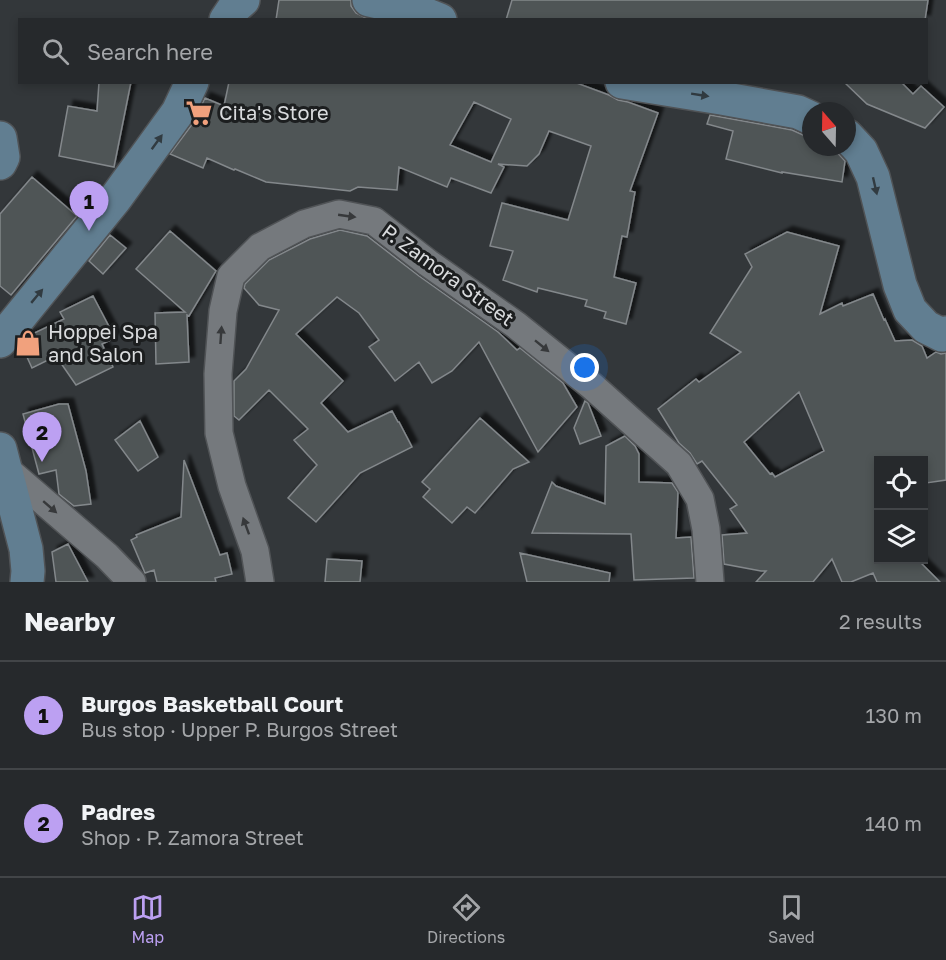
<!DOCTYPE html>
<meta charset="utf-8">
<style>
:root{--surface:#26292c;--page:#323538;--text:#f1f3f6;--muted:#a4a6a9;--line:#424548;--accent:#bca0f2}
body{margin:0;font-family:"Golos Text",sans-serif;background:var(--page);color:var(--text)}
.controls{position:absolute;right:18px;bottom:18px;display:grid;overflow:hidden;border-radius:0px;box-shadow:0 3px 9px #0003}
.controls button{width:54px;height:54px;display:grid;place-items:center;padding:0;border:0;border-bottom:2px solid var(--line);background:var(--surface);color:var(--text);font:30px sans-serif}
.compass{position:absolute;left:802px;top:102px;width:54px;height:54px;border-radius:50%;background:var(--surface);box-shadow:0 3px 9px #0003;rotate:340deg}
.you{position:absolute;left:585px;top:368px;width:21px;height:21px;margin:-15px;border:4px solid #fff;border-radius:50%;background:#1a73e8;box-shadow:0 0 0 9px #1a73e833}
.badge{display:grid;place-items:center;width:39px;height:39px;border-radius:50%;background:var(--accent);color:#111;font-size:20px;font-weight:700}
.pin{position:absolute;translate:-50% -50px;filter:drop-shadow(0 2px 3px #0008)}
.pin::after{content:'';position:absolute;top:32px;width:21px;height:18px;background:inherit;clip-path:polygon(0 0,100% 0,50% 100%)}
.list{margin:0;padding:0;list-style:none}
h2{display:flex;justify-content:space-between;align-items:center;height:78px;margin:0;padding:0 24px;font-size:26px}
h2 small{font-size:20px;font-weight:400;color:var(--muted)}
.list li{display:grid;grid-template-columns:39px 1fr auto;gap:18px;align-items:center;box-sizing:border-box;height:108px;padding:0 24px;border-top:2px solid var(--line)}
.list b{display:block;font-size:22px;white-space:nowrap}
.list p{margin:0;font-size:20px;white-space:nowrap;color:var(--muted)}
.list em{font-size:20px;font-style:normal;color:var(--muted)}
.icon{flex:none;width:33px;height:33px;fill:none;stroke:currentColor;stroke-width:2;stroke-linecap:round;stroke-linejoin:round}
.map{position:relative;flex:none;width:946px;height:582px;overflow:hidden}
.search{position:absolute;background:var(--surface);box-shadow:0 3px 9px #0003;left:18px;right:18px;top:18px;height:66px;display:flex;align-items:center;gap:15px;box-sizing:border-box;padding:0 21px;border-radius:0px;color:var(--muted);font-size:22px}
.sheet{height:294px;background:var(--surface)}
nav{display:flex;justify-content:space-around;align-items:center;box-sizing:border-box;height:84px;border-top:2px solid var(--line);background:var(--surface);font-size:16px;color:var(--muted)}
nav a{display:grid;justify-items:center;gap:3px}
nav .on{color:var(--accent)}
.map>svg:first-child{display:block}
</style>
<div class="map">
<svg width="946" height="582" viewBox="0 0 946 582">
<defs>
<filter id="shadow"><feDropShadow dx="5.5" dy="-5.5" stdDeviation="1.5" flood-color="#0009"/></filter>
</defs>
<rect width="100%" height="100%" fill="#33373a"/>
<!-- building -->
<path fill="#505457" stroke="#83888b" stroke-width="1.5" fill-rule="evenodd" filter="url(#shadow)" d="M279 0H351V6L356 13 370 20H276Z
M512 0H928L925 20H506Z
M99 82H131L114 167 59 156 68 106 97 111Z
M229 82H574L609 95 618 100 628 102 658 113 630 191 635 192 627 237 622 236 614 277 636 283 626 324 604 318 606 312 585 306 587 300 538 288 537 292 503 280 513 251 490 246 502 203 568 220 591 146 549 131 539 154 527 166 498 164 504 167 491 193 451 178 447 187 399 167 397 190 358 187 350 191 266 182 235 169 234 170 207 158 203 168 170 154 193 123 205 98 224 106ZM474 102 511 119 491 162 450 145Z
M844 82H901L913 94 921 86 944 107 925 128 867 104Z
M710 115 792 130 803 135 811 136V147H832L845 161 842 182 782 172V173L726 159 733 131 707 124Z
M32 177 77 216 11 295 0 286V214Z
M340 230 367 236 419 276 498 332 517 350 520 348 563 383 577 407 538 452 479 342 452 371 432 383 419 362 395 381 369 347 379 340 359 313 337 297 296 334 343 381 321 403 348 432 392 411 398 422H399L412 447 360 473 316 522 288 498 317 465 294 440 308 429 269 390 239 420 234 416V381L246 369 279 310 259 305 244 288 245 284 269 260 310 239Z
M170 231 216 271 189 316 187 315 189 362 156 364 155 313 185 312 136 269Z
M787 232 839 246 820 314 842 303 843 306 873 294 884 320 885 319 895 341 912 340 922 346 927 358 936 352 941 354 946 353V480L926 483 924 460H879V560H918L940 582H877L873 573 851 582H842L832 559 813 582H756L766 571H761L724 564 722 535 747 533 730 509 737 505 702 461 697 464 690 453 679 443 658 409 696 379 699 382 741 352 710 333 752 267 745 254ZM799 392 824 451 775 477 772 473 770 474 744 442Z
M110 235 126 248 103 274 89 261Z
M93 296 115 338 102 344 113 367 76 385 56 356 32 368 21 344 28 336 64 319 60 312Z
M585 401 588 403 601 436 580 444 574 428Z
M59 404H68L86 471 91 504 74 506 59 494 56 470 39 474 23 414Z
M480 418 529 462 513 469 475 513 467 507 452 523 423 497 430 489 422 482Z
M140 421 158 457 138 471 115 440Z
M625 436 635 446 639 454V482L672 483 678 492 676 538 691 537 694 578 634 580 631 534 532 533 552 482 556 486 605 504 606 446Z
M184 460 220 555 227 553 232 574 215 578 216 582H157L154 570 145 573 131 540 137 537 136 535 181 517Z
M68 544 88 582H56L52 552Z
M520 553 610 573 609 582H527Z
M327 559 362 561 360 582H325Z"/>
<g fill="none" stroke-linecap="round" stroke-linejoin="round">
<!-- street casing -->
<g stroke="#505356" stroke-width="30">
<path id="street" d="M6 469 107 556 132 582
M260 582 255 551 232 486 219 433 218 374 223 311 231 276 260 247 304 224 339 214 374 221 428 263 516 325 592 386 679 464 700 499 706 529 710 582"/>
</g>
<!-- secondary casing -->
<g stroke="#505356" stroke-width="36">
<path id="secondary" d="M369 0 417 11 440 20
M226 20 234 8 243 0
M622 82 721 98 798 112 811 118
M847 136 861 151 873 177 900 285 910 310 926 327 942 335 946 333
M0 138 3 157 0 163
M0 341 115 199 178 112 192 82
M0 449 26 549 28 571 27 582"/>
</g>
<!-- street -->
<use href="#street" stroke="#75797d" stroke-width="27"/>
<!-- secondary -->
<use href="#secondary" stroke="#617e91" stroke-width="33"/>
</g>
<!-- one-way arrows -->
<defs><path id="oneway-solid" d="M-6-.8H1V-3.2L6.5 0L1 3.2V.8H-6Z" transform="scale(1.5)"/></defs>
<g fill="#313b41">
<use href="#oneway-solid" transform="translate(700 95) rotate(9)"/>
<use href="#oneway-solid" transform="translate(157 142) rotate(-54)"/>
<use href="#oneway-solid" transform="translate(875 186) rotate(77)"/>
<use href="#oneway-solid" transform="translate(37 296) rotate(-50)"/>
</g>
<g fill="#37393b">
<use href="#oneway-solid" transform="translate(347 216) rotate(8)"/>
<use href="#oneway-solid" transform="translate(221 335) rotate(-86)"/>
<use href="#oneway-solid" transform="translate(542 346) rotate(39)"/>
<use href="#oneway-solid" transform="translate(50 507) rotate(41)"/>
<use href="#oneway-solid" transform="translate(246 526) rotate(-110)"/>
</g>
<!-- icons -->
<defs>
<g id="supermarket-bare" transform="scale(2.07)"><path d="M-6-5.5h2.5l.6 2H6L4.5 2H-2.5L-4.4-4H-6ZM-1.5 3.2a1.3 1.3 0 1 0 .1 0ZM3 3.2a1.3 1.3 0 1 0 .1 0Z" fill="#f1a17d" stroke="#1c1e1f" stroke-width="2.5" paint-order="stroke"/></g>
<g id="shop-bare" transform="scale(2.07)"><path d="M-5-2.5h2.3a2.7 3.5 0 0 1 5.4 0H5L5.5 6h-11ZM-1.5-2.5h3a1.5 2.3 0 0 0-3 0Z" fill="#f1a17d" stroke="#1c1e1f" stroke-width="2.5" paint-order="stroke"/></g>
</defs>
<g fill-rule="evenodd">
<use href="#supermarket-bare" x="199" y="113"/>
<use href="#shop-bare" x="28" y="343"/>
</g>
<g text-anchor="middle" stroke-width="6" stroke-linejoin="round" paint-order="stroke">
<!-- poi labels -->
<g font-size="20" fill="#d9dbdd" stroke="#1c1e1f" text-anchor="start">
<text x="219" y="120">Cita's Store</text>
<text x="48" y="339">Hoppei Spa<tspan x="48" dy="23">and Salon</tspan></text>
</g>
<!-- street labels -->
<g font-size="20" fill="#d9dbdd" stroke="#1c1e1f">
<text transform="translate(448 275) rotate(36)" y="7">P. Zamora Street</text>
</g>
</g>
</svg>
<div class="controls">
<button><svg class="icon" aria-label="locate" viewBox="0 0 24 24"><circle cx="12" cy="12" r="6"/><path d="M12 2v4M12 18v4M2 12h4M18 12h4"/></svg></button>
<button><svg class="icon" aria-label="layers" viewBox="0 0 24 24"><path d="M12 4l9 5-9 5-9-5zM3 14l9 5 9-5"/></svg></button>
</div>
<svg class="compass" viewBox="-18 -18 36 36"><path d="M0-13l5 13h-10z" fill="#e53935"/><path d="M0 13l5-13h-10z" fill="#a4a6a9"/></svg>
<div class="you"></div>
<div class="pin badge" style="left:89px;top:231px">1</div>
<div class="pin badge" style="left:42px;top:462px">2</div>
<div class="search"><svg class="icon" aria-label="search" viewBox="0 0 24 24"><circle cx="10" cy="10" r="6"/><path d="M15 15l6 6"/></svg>Search here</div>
</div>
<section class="sheet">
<h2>Nearby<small>2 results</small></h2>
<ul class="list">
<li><span class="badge">1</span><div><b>Burgos Basketball Court</b><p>Bus stop · Upper P. Burgos Street</p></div><em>130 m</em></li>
<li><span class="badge">2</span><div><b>Padres</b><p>Shop · P. Zamora Street</p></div><em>140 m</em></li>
</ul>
</section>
<nav>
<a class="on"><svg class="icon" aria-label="map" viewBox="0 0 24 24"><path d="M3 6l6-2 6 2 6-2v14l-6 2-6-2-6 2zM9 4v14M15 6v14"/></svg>Map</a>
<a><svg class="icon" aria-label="directions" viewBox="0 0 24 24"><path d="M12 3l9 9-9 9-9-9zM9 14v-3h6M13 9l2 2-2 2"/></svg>Directions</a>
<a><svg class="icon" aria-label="saved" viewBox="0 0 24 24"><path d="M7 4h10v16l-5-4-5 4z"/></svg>Saved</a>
</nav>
